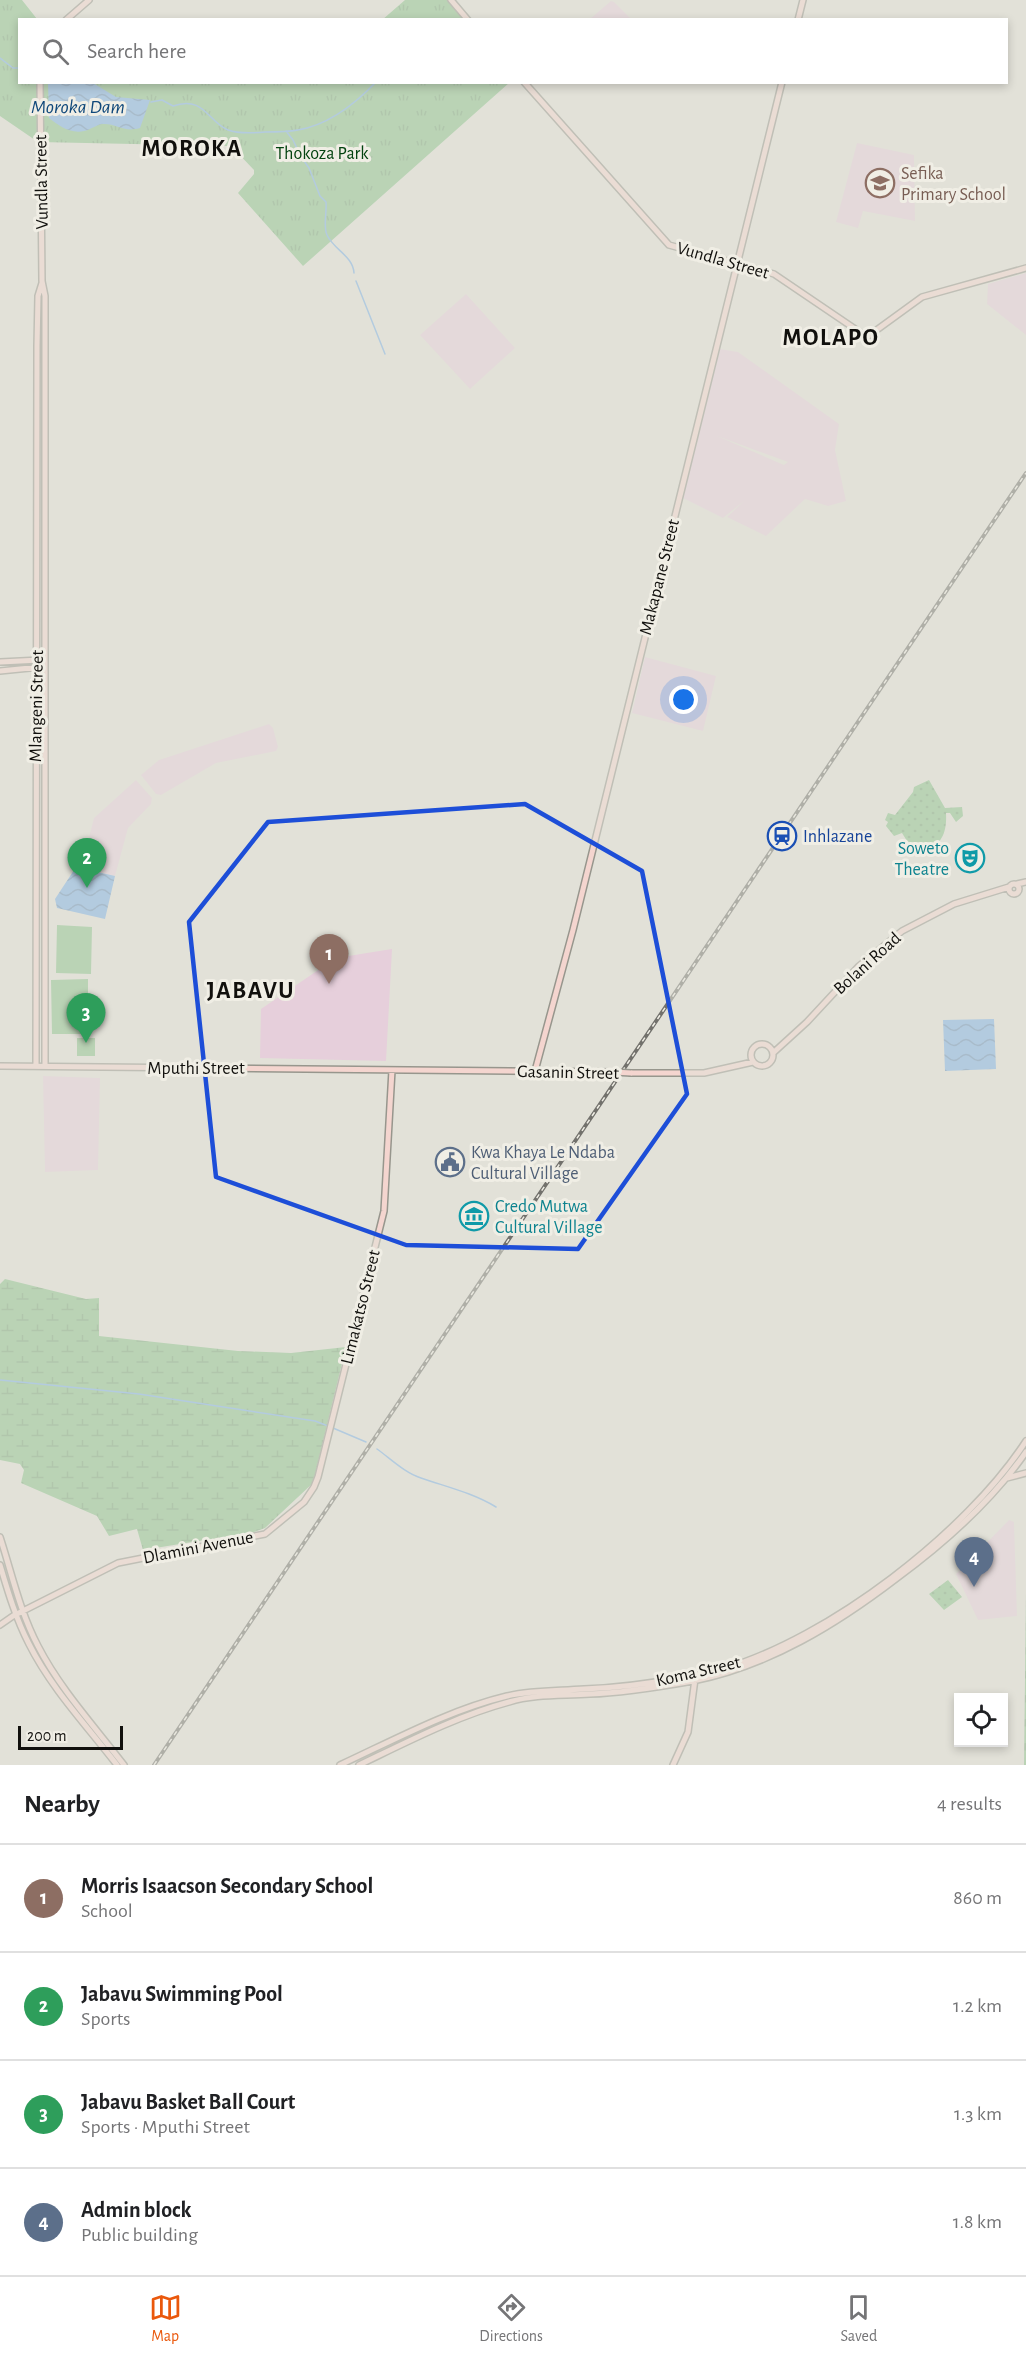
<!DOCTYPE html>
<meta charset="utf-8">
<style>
:root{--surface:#fff;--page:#f6f6f6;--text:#202124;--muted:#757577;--line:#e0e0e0;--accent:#ea580c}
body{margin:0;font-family:"Alegreya Sans",sans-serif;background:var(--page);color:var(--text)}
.controls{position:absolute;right:18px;bottom:18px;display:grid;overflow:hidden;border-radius:0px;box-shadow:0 3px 9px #0003}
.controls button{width:54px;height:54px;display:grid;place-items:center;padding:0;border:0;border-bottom:2px solid var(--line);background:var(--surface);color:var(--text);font:30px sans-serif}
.scale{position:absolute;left:18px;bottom:15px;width:105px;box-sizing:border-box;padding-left:6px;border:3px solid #11100d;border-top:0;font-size:16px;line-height:21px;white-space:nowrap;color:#11100d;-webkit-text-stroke:4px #f0eee5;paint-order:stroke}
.you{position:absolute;left:684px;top:700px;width:21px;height:21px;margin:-15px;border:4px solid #fff;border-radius:50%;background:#1a73e8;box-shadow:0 0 0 9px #1a73e833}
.badge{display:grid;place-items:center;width:39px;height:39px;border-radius:50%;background:var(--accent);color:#fff;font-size:20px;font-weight:700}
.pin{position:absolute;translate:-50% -50px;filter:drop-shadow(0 2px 3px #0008)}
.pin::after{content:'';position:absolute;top:32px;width:21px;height:18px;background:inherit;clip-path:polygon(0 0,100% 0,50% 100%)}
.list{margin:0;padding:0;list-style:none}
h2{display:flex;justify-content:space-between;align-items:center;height:78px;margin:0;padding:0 24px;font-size:26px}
h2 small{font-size:20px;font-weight:400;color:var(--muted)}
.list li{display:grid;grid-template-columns:39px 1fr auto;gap:18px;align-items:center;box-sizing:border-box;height:108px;padding:0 24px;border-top:2px solid var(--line)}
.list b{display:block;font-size:22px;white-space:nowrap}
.list p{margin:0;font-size:20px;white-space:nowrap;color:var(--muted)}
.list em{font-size:20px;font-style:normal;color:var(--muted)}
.icon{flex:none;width:33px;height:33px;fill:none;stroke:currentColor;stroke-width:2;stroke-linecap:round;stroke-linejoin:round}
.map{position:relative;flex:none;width:1026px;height:1765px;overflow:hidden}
.search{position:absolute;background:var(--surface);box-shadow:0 3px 9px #0003;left:18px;right:18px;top:18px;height:66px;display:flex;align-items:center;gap:15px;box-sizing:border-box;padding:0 21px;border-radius:0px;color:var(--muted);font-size:22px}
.sheet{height:510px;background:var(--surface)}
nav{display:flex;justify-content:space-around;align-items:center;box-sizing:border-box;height:84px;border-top:2px solid var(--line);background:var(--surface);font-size:16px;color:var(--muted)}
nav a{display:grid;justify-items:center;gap:3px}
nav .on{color:var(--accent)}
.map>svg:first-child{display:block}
</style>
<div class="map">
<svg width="1026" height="1765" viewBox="0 0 1026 1765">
<defs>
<pattern id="grass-dots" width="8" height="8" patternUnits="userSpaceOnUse" patternTransform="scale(1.5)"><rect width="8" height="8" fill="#8ac18b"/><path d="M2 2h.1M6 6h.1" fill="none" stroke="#76a577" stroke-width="1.8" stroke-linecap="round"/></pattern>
<pattern id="wetland-marsh" width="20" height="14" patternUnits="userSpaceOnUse" patternTransform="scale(1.5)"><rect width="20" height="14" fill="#8ac18b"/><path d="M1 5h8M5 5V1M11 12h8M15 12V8" fill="none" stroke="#76a577"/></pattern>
<pattern id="cemetery-stones" width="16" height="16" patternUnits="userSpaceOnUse" patternTransform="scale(1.5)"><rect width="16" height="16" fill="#8ac18b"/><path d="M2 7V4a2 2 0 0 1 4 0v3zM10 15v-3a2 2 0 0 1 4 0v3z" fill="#76a577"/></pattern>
<pattern id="park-tufts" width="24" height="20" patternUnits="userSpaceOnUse" patternTransform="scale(1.5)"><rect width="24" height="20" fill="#8ac18b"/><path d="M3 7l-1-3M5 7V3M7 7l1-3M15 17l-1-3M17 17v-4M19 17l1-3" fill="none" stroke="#76a577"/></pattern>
<pattern id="water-waves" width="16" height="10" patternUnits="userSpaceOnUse" patternTransform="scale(1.5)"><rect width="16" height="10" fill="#7bafe6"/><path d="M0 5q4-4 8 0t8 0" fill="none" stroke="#638db9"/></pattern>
</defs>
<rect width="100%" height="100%" fill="#e2e1d8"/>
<!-- education -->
<path fill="#e6cfdb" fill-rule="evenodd" d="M611 1 614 2 631 19H590Z
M857 143 914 155 915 221 863 211 858 228 836 222Z
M1026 273V335L987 304 988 284Z
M466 294 515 348 470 389 420 335Z
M720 349 738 352 839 424 835 450 846 501 828 506 805 499 766 536 727 517 744 501 723 518 683 498ZM717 436 788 462 784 465Z
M645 657 716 676 703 731 632 713Z
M269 724 273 728 278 747 276 751 216 763 161 795 156 794 141 775 159 760Z
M136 780 152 798 151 804 128 828 115 876 76 867 86 850 94 818Z
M392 949 386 1061 260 1058 261 1009 336 958Z
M43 1076 100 1078 98 1170 45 1172Z
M1009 1520 1014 1522 1017 1616 978 1620 956 1574Z"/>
<!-- grass -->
<path fill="url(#grass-dots)" d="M929 780 945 808 962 807 963 816 956 822 950 813H946C947 830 943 845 925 850L907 841 902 833 894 836 886 826 888 822 885 820 888 813 895 815 913 792 914 787Z
M948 1580 962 1597 944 1610 929 1594Z"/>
<!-- wetland -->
<path fill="url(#wetland-marsh)" d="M5 1279 86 1299 99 1298V1336L238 1351 291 1353 346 1347 313 1483 265 1528 254 1532 143 1550 137 1529 109 1536 97 1516 21 1483 24 1470 20 1464 0 1460V1284Z"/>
<!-- cemetery -->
<path fill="url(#cemetery-stones)" d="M1026 1592V1765H1024Z"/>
<!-- park -->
<path fill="url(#park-tufts)" d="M0 0H22L37 19 20 20V82L297 84 302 82 509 83 303 266 238 193 254 174V170L233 148 228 146 38 142 0 116Z
M405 0H450L467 20H382Z"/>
<!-- pitch -->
<path fill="#8ac18b" d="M57 925 92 927 91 974 56 973Z
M88 979V1034H52L51 980Z
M77 1038H95V1056H77Z"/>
<!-- water -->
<path fill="url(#water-waves)" d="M48 83H93L116 97 150 100 140 128C123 133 117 123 102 124 96 125 90 130 84 131 71 134 59 126 49 118Z
M76 867 115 876 105 919 57 908 55 899Z
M994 1019 996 1069 945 1071 943 1020Z"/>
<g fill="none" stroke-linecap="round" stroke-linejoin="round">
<!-- stream -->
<path stroke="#7bafe6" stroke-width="1.5" d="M0 58 13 68H20
M151 102 162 100 173 106C204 95 208 122 228 130 239 134 254 133 265 132 276 132 287 132 298 130 328 125 355 104 376 82
M286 131 293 140 300 155 309 168 320 196 326 202C327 212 323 227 327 235 334 250 353 256 354 273
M356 281 385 354
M0 1380 139 1394 315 1421 328 1426
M333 1428 366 1442
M377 1449C391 1459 405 1473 421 1478 447 1487 473 1493 496 1507"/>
<!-- secondary casing -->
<g stroke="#97968d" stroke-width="8">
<path id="secondary" d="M451 0 468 20
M66 20 89 0
M798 20 803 0
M40 82 42 281 45 296V1066
M524 82 669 245 774 274 867 337 922 297 1026 268
M0 662 40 660
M0 671 40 667
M1009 889a5 5 0 1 1 10 0a5 5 0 1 1-10 0Z
M1017 884 1026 882
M751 1055a11 11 0 1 1 22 0a11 11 0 1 1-22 0Z
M773 1053 807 1022 859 966 902 931 954 904 1009 887
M0 1066 613 1072
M36 1066 37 346 38 296 42 283
M535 1071 573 930 782 82
M631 1073H704L753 1062
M1007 1478 1026 1473
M0 1537C12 1574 20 1612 38 1646 60 1689 95 1727 124 1765
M0 1565C8 1592 16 1619 29 1644 51 1688 87 1726 117 1765
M0 1625 13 1616 118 1563 265 1534 304 1502 314 1487 318 1477 384 1211 392 1070
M340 1765C394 1740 449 1710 507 1696 532 1690 558 1691 584 1689 615 1688 647 1684 678 1678 693 1675 708 1673 723 1669 829 1638 966 1533 1026 1441
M359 1765C407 1742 457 1716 509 1702 535 1694 563 1696 590 1694 624 1693 659 1687 693 1681 769 1666 837 1624 897 1578 946 1542 991 1502 1026 1452
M673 1765 688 1732 695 1679"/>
</g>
<!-- secondary -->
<use href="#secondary" stroke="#f4d5cf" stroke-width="5"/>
<!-- rail casing -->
<g stroke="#72716c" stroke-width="4">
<path id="rail" d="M154 1765 1026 473"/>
</g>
<!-- rail -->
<use href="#rail" stroke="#f0eee5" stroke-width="1.5" stroke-dasharray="4.5" stroke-linecap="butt"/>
<!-- secondary-bridge casing -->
<g stroke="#97968d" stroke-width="8" stroke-linecap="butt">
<path id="secondary-bridge" d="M613 1072 631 1073"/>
</g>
<!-- secondary-bridge -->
<use href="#secondary-bridge" stroke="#f4d5cf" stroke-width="5"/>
</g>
<!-- marked area -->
<path d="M0 0H1026V1765H0ZM525 804 642 871 687 1094 578 1249 406 1245 216 1177 189 922 268 822Z" fill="#e2e1d8" fill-opacity=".55" fill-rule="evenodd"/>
<path fill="none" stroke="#1d4ed8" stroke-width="4.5" stroke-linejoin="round" d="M525 804 642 871 687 1094 578 1249 406 1245 216 1177 189 922 268 822Z"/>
<!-- icons -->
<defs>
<g id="school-ring" transform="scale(1.5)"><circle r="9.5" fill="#f0eee5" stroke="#8d6e63" stroke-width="1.5"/><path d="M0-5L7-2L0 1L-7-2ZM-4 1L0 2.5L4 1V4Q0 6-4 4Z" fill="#8d6e63"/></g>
<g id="station-ring" transform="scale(1.5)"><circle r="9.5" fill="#f0eee5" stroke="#1a4fb4" stroke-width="1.5"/><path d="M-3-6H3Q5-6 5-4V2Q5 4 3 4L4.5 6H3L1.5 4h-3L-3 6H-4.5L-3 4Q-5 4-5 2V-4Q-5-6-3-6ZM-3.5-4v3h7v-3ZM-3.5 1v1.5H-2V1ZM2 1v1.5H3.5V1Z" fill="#1a4fb4"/></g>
<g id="theatre-ring" transform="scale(1.5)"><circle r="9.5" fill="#f0eee5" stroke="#0f9aa8" stroke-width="1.5"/><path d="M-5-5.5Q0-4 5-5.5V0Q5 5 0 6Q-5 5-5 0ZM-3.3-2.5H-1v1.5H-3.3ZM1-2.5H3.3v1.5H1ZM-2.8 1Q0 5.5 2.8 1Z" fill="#0f9aa8"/></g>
<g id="civic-ring" transform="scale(1.5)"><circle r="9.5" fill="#f0eee5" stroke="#5c6f8a" stroke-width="1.5"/><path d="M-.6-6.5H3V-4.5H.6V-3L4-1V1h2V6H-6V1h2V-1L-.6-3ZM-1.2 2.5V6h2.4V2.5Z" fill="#5c6f8a"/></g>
<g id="museum-ring" transform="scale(1.5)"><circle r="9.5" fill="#f0eee5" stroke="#0f9aa8" stroke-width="1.5"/><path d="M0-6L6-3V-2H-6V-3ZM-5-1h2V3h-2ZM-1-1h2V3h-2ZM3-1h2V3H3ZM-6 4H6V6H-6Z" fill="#0f9aa8"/></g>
</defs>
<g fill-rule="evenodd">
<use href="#school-ring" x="880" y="183"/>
<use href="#station-ring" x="782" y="836"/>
<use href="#theatre-ring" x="970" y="858"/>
<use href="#civic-ring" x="450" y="1162"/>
<use href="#museum-ring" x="474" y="1216"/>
</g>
<g text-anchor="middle" stroke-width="6" stroke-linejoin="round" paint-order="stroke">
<!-- park labels -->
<g font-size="18" fill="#02430f" stroke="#f0eee5">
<text x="322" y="159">Thokoza Park</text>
</g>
<!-- education labels -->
<g font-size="18" fill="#785e54" stroke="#f0eee5" text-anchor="start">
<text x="901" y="179">Sefika<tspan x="901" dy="21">Primary School</tspan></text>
</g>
<!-- street labels -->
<g font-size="18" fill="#11100d" stroke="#f0eee5">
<text transform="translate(41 182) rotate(-91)" y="6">Vundla Street</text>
<text transform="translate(723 260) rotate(16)" y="6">Vundla Street</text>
<text transform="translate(659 577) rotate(-76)" y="6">Makapane Street</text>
<text transform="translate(36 706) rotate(-89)" y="6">Mlangeni Street</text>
<text transform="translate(867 963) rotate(-42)" y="6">Bolani Road</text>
<text x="196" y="1074">Mputhi Street</text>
<text transform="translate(568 1072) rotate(1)" y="6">Gasanin Street</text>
<text transform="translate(360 1307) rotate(-76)" y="6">Limakatso Street</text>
<text transform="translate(198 1547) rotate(-11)" y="6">Dlamini Avenue</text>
<text transform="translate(698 1671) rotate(-13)" y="6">Koma Street</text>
</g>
<!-- transit labels -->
<g font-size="18" fill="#164399" stroke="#f0eee5" text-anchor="start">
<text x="803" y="842">Inhlazane</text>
</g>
<!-- culture labels -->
<g font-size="18" fill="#0d838f" stroke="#f0eee5" text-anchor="end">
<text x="949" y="854">Soweto<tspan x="949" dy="21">Theatre</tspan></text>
<text x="495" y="1212" text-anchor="start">Credo Mutwa<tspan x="495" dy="21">Cultural Village</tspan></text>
</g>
<!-- service labels -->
<g font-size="18" fill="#4e5e75" stroke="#f0eee5" text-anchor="start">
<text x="471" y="1158">Kwa Khaya Le Ndaba<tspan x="471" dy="21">Cultural Village</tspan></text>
</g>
<!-- water labels -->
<g font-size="20" font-style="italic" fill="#10487a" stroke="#f0eee5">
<text x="78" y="113">Moroka Dam</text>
</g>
<!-- district labels -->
<g font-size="24" font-weight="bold" letter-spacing="1.5" fill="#11100d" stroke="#f0eee5">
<text x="192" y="156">MOROKA</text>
<text x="831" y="345">MOLAPO</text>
<text x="251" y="998">JABAVU</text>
</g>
</g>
</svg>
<div class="controls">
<button><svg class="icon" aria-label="locate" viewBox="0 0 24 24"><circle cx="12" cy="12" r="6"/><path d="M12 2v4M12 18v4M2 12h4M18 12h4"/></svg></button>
</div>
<div class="scale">200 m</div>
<div class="you"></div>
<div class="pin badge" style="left:329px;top:984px;background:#8d6e63">1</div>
<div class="pin badge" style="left:87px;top:888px;background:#2e9e5b">2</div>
<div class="pin badge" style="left:86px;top:1043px;background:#2e9e5b">3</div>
<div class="pin badge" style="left:974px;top:1587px;background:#5c6f8a">4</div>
<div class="search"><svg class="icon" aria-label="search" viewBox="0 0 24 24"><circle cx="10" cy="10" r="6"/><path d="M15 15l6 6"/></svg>Search here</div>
</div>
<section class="sheet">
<h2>Nearby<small>4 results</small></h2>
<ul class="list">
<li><span class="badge" style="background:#8d6e63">1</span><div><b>Morris Isaacson Secondary School</b><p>School</p></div><em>860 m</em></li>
<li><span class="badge" style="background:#2e9e5b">2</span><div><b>Jabavu Swimming Pool</b><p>Sports</p></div><em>1.2 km</em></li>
<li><span class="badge" style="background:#2e9e5b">3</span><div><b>Jabavu Basket Ball Court</b><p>Sports · Mputhi Street</p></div><em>1.3 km</em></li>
<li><span class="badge" style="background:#5c6f8a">4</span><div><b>Admin block</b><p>Public building</p></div><em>1.8 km</em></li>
</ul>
</section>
<nav>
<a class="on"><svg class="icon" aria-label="map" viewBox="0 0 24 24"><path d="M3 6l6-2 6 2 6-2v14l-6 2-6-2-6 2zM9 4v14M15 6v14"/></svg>Map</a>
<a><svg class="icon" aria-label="directions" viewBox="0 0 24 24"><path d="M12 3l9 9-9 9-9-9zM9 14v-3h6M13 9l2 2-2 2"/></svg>Directions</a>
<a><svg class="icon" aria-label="saved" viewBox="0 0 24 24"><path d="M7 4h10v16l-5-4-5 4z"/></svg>Saved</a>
</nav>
